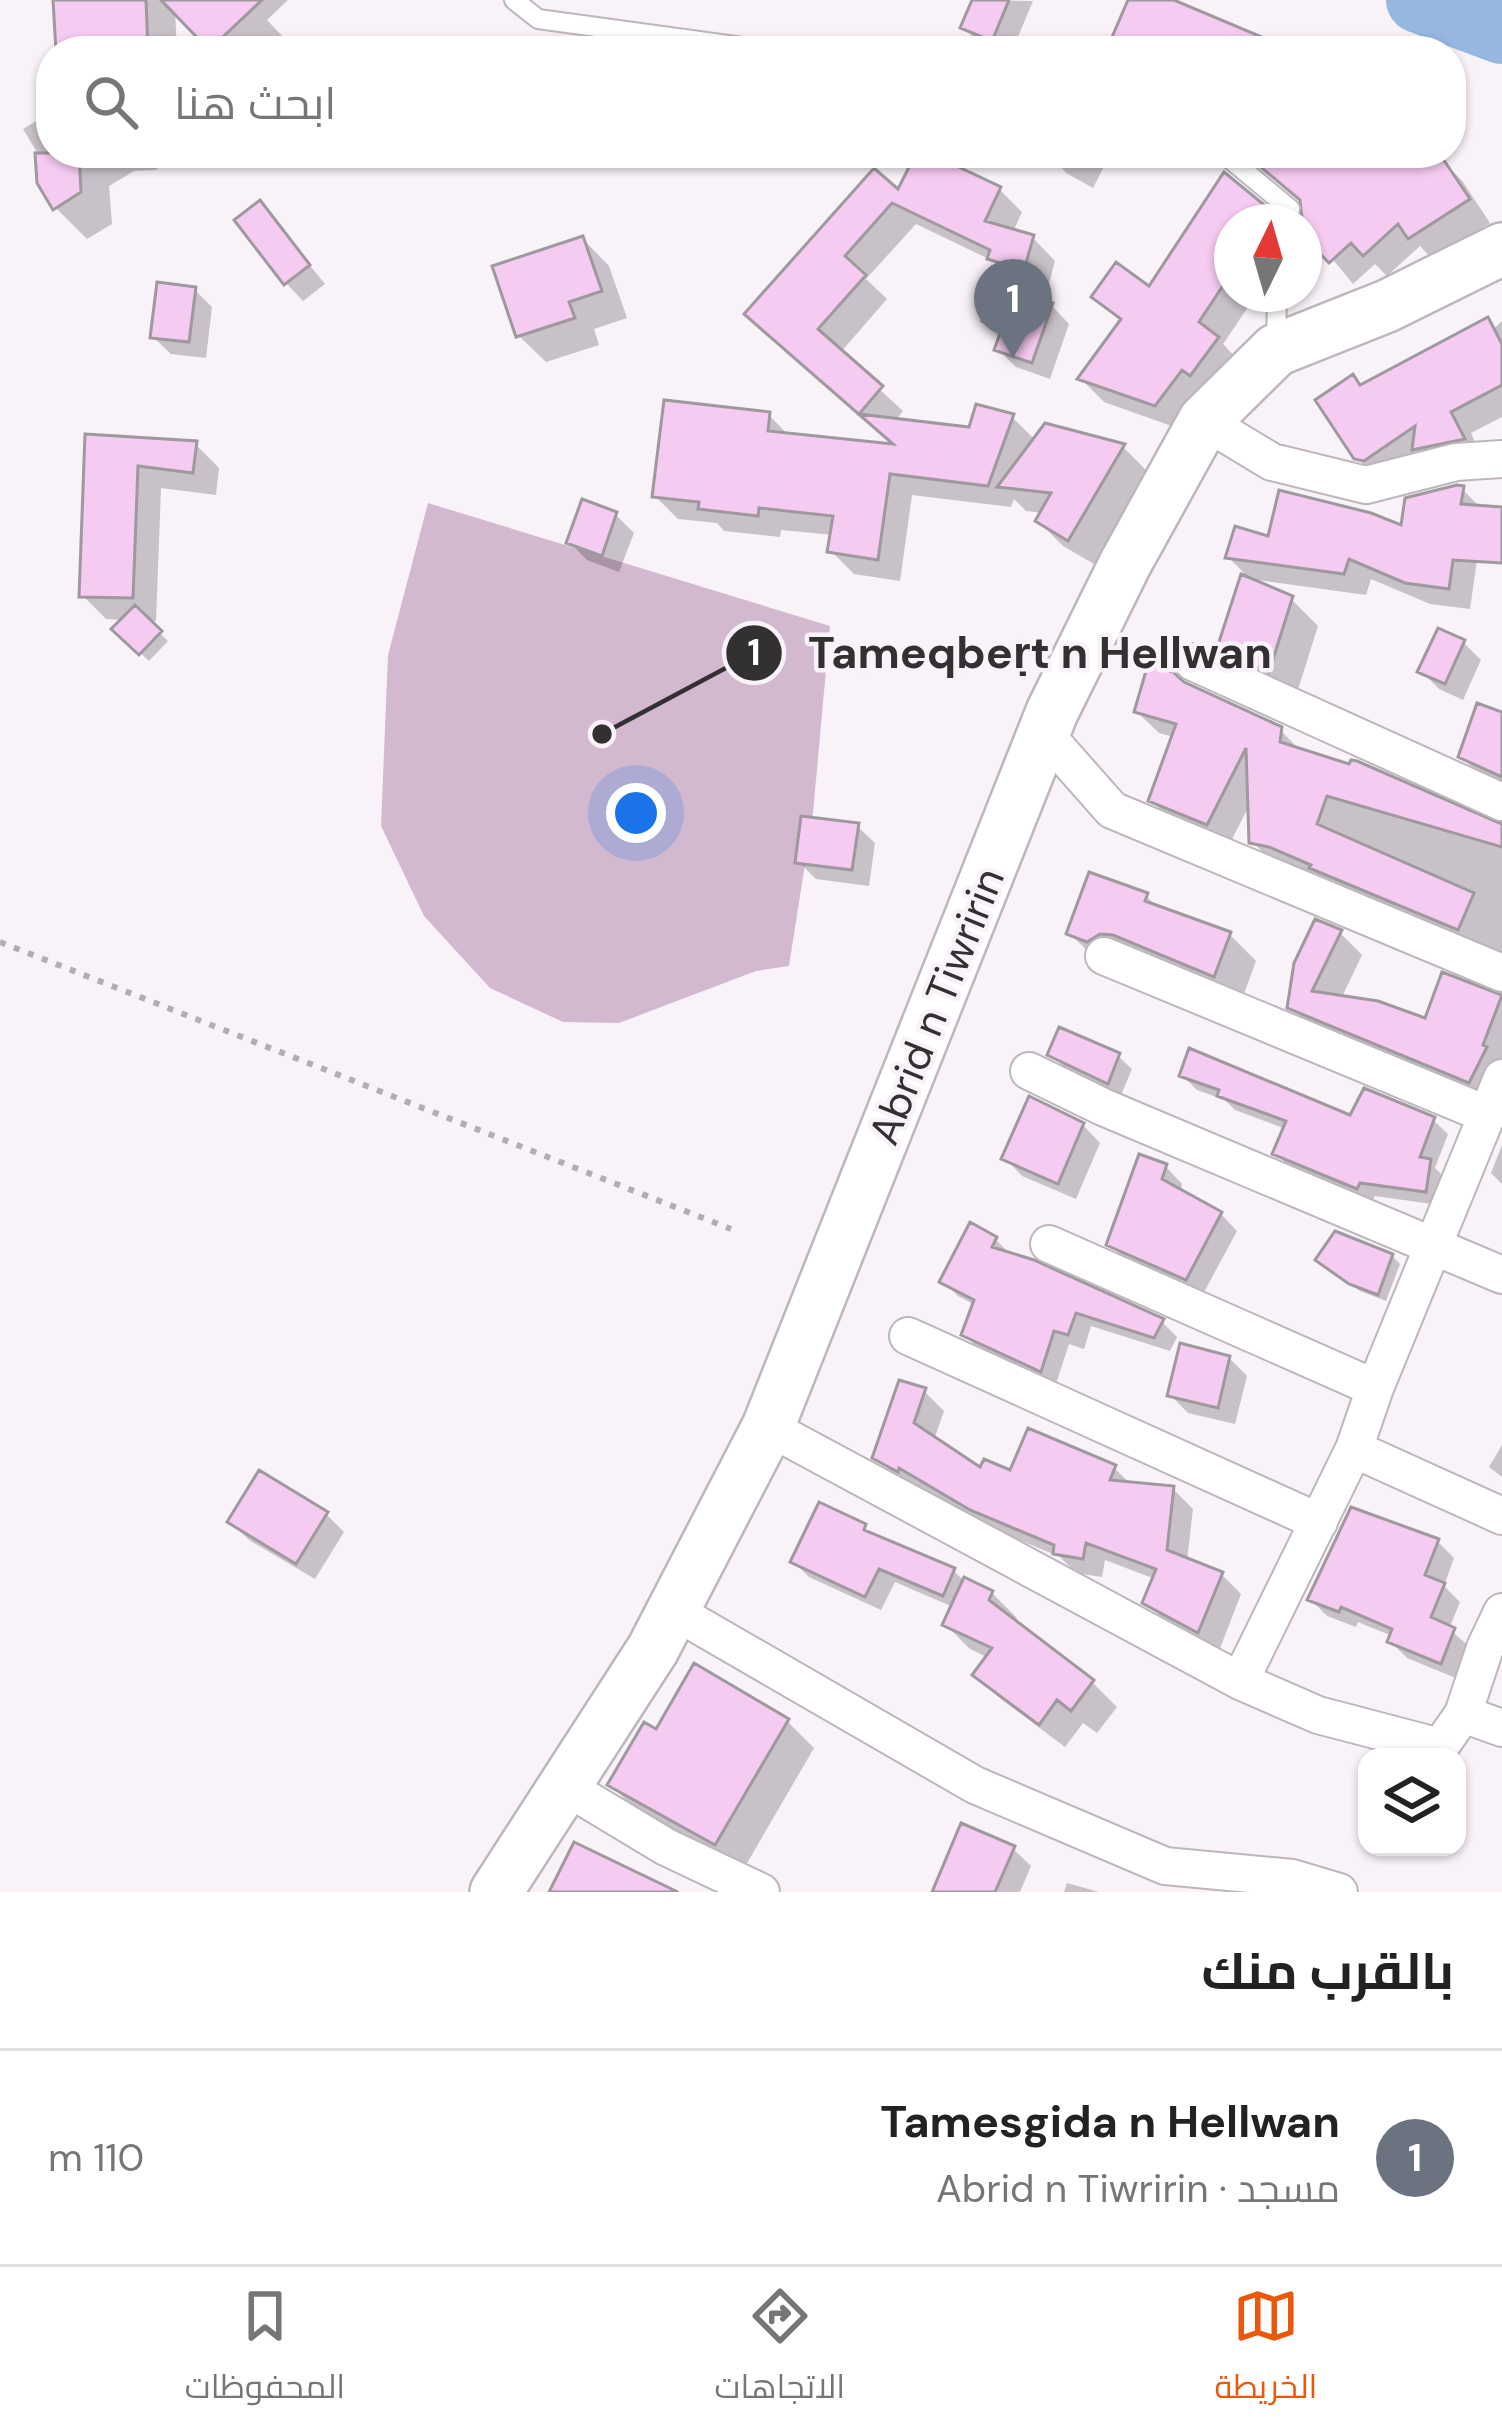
<!DOCTYPE html>
<html lang="ar">
<meta charset="utf-8">
<style>
:root{--surface:#fff;--page:#f6f6f6;--text:#222;--muted:#767676;--line:#e0e0e0;--accent:#ea580c}
body{margin:0;font-family:"DM Sans",Cairo,sans-serif;background:var(--page);color:var(--text);direction:rtl}
.controls{position:absolute;right:36px;bottom:36px;display:grid;overflow:hidden;border-radius:24px;box-shadow:0 3px 9px #0004}
.controls button{width:108px;height:108px;display:grid;place-items:center;padding:0;border:0;border-bottom:3px solid var(--line);background:var(--surface);color:var(--text);font:60px sans-serif}
.compass{position:absolute;left:1214px;top:204px;width:108px;height:108px;border-radius:50%;background:var(--surface);box-shadow:0 3px 9px #0004;rotate:5deg}
.you{position:absolute;left:636px;top:813px;width:42px;height:42px;margin:-30px;border:9px solid #fff;border-radius:50%;background:#1a73e8;box-shadow:0 0 0 18px #1a73e833}
.badge{display:grid;place-items:center;width:78px;height:78px;border-radius:50%;background:var(--accent);color:#fff;font-size:39px;font-weight:700}
.pin{position:absolute;translate:-50% -99px;filter:drop-shadow(0 3px 6px #0008)}
.pin::after{content:'';position:absolute;top:63px;width:42px;height:36px;background:inherit;clip-path:polygon(0 0,100% 0,50% 100%)}
.list{margin:0;padding:0;list-style:none}
h2{display:flex;justify-content:space-between;align-items:center;height:156px;margin:0;padding:0 48px;font-size:51px}
h2 small{font-size:39px;font-weight:400;color:var(--muted)}
.list li{display:grid;grid-template-columns:78px 1fr auto;gap:36px;align-items:center;box-sizing:border-box;height:216px;padding:0 48px;border-top:3px solid var(--line)}
.list b{display:block;font-size:45px;white-space:nowrap}
.list p{margin:0;font-size:39px;white-space:nowrap;color:var(--muted)}
.list em{font-size:39px;font-style:normal;color:var(--muted)}
.icon{flex:none;width:66px;height:66px;fill:none;stroke:currentColor;stroke-width:2;stroke-linecap:round;stroke-linejoin:round}
.map{position:relative;flex:none;width:1502px;height:1892px;overflow:hidden;direction:ltr}
.search{position:absolute;background:var(--surface);box-shadow:0 3px 9px #0004;left:36px;right:36px;top:36px;height:132px;display:flex;align-items:center;gap:30px;box-sizing:border-box;padding:0 42px;border-radius:48px;color:var(--muted);font-size:45px}
.sheet{height:372px;background:var(--surface)}
nav{display:flex;justify-content:space-around;align-items:center;box-sizing:border-box;height:168px;border-top:3px solid var(--line);background:var(--surface);font-size:33px;color:var(--muted)}
nav a{display:grid;justify-items:center;gap:6px}
nav .on{color:var(--accent)}
.map>svg:first-child{display:block}
</style>
<div class="map">
<svg width="1502" height="1892" viewBox="0 0 1502 1892">
<rect width="100%" height="100%" fill="#faf2f9"/>
<!-- green -->
<path fill="#d3b9d0" d="M428 503 830 626 813 813 789 966 756 971 619 1023 563 1022 490 988 424 916 381 826 388 655Z"/>
<!-- shadow -->
<path fill="#0003" d="M56 0H288L267 20 285 39 272 51H214L175 9 177 51H59Z
M975 0 1033 1 1012 51H996L981 45 964 28Z
M51 112V153L183 154 155 170 134 171 109 186 112 224 87 239 56 208 38 154 23 129Z
M738 153H772L763 168Z
M919 153 999 189 1022 212 1013 232 1033 238 1055 261 1047 291 1014 281 993 261 916 224 866 279 887 299 840 353 903 411 895 421 972 430 1012 417 1035 440 1123 447 1148 472 1094 564 1063 546 1038 521 1043 513 1026 511 1014 499 1011 507 912 495 900 581 854 574 831 551 833 535 781 530 780 537 724 531 717 523 678 519 655 496 769 415 790 437 898 447 771 336 899 194Z
M1050 153H1111L1093 188 1066 173Z
M1249 153H1436L1463 182 1490 223 1433 260 1420 246 1387 276 1375 264 1353 284 1302 222 1307 200Z
M1223 179 1278 222H1232V294H1257L1223 344 1241 363 1180 429 1104 402 1081 379 1122 323 1094 296 1150 290Z
M260 204 325 284 303 301 286 283Z
M583 239 609 266 627 318 594 329 599 345 546 362 519 336Z
M195 290 212 307 206 358 171 354 153 337Z
M1052 306 1069 324 1050 379 1016 367 998 349 1002 337 985 321Z
M1502 321V417L1471 433 1483 460 1378 479 1356 457Z
M88 437 195 444 219 468 216 495 161 488 156 621H147L168 641 149 661 116 629 125 620 106 619 82 595Z
M1462 489 1484 511 1470 609 1430 604 1371 579 1366 595 1250 579 1291 599 1318 626 1296 696 1247 674 1220 647 1244 573 1228 557 1270 540 1403 529Z
M616 515 634 533 619 572 587 560 570 543Z
M1463 642 1481 660 1463 700 1439 689 1421 671Z
M1182 685 1280 730 1303 753 1502 827V959L1274 864 1252 841 1251 802 1229 845 1173 822 1151 800 1174 737 1159 733 1137 712Z
M1502 715V787L1483 778 1462 757Z
M857 826 875 843 869 886 816 879 799 862Z
M1146 896 1160 910 1229 934 1256 961 1241 1002 1097 960 1070 934Z
M1340 933 1362 955 1341 999 1427 1022 1502 996V1096L1497 1105 1313 1029 1291 1007Z
M1051 1054 1118 1056 1132 1069 1121 1095 1064 1067Z
M1182 1075 1352 1119 1433 1120 1448 1134 1435 1168 1444 1177 1439 1205 1375 1196 1372 1202 1290 1168 1276 1153 1286 1129 1235 1110 1225 1100 1197 1090Z
M1083 1125 1100 1143 1076 1199 1022 1176 1005 1158Z
M1502 1145V1184L1491 1173Z
M1166 1167 1182 1184 1180 1192 1221 1214 1237 1231 1203 1294 1126 1261 1110 1244Z
M995 1239 1012 1256 1162 1322 1177 1337 1170 1351 1091 1326 1084 1349 1069 1344 1056 1384 980 1350 965 1335 975 1305 958 1296 943 1281Z
M1392 1256 1400 1264 1386 1301 1360 1291 1326 1268Z
M1229 1358 1247 1376 1235 1424 1188 1413 1170 1395Z
M924 1391 944 1411 934 1440 982 1472 1011 1474 1114 1468 1132 1485 1173 1489 1193 1509 1187 1561 1221 1574 1241 1594 1219 1651 1166 1622 1146 1602 1155 1579 1105 1560 1102 1577 1076 1573 1060 1557 993 1529 919 1486 918 1489 896 1477 876 1457Z
M1502 1445V1477L1489 1467Z
M326 1514 344 1532 315 1579 249 1540 231 1522Z
M864 1527 875 1538 953 1570 963 1580 992 1593 1017 1618 1014 1623 1092 1682 1117 1707 1097 1733 1083 1723 1065 1747 1001 1699 976 1675 989 1658 970 1649 945 1624 953 1607 895 1582 881 1610 809 1577 794 1562Z
M1437 1541 1454 1558 1444 1586 1460 1602 1449 1629 1470 1647 1458 1679 1407 1658 1390 1641 1392 1636 1358 1622 1356 1627 1327 1616 1310 1599Z
M787 1721 814 1748 743 1870 637 1811 611 1785 657 1733Z
M1457 1779 1465 1787 1461 1819 1457 1818Z
M1013 1849 1031 1866 1020 1892H946Z
M1067 1883 1099 1892H1064Z"/>
<g fill="none" stroke-linecap="round" stroke-linejoin="round">
<!-- river -->
<path stroke="#95b7e0" stroke-width="66" d="M1419 0 1502 31"/>
</g>
<!-- building -->
<path fill="#f6cbf1" stroke="#9f989e" stroke-width="3" d="M53 0H146L148 51H56Z
M161 0H262L209 50Z
M972 0H1009L992 41 960 28Z
M1128 0H1174L1295 51H1106Z
M35 153H79L81 192 53 210 37 183Z
M916 153H929L1001 187 985 221 1034 235 1024 270 987 259 990 250 892 203 845 256 866 275 818 329 883 386 859 414 969 427 976 404 1014 414 988 486 890 474 878 560 827 552 833 516 759 508 758 516 698 509 699 502 652 497 664 400 770 412 768 431 893 444 744 314 874 168 898 189Z
M1244 153H1439L1470 199 1408 239 1398 224 1363 256 1351 243 1329 263 1304 237 1300 200Z
M1224 172 1268 208 1259 222H1232V272L1199 322 1219 337 1190 376 1182 370 1155 406 1077 379 1121 319 1091 297 1116 262 1149 286Z
M260 200 310 265 284 285 234 220Z
M583 236 602 291 569 302 575 318 516 337 492 266Z
M157 282 196 287 189 342 150 338Z
M996 283 1053 303 1032 363 994 350 1002 328 982 321Z
M1488 317 1502 344V385L1451 412 1465 439 1412 450 1415 426 1364 461 1354 459 1315 400 1353 374 1360 385Z
M1045 423 1125 444 1068 541 1035 521 1051 493 997 487Z
M85 434 197 441 193 473 138 466 133 598 79 597Z
M1457 485 1464 486 1461 504 1502 507V563L1453 560 1449 589 1405 583 1349 559 1344 574 1225 558 1235 526 1268 536 1279 490 1371 513 1401 525 1405 498Z
M582 499 617 512 602 556 566 543Z
M1241 574 1293 596 1269 672 1217 648Z
M135 605 162 631 139 655 111 629Z
M1438 628 1465 640 1445 684 1417 672Z
M1148 664 1173 672 1184 682 1282 727 1280 742 1349 764 1351 760 1357 761 1502 824V847L1327 796 1317 824 1474 893 1458 930 1309 868 1311 865 1269 847 1249 843 1246 748 1207 825 1148 801 1176 724 1134 712Z
M1477 703 1502 712V777L1458 757Z
M801 816 859 823 852 870 795 863Z
M1089 872 1148 893 1145 901 1231 932 1214 977 1113 935 1100 934 1087 942 1066 934Z
M1315 919 1342 930 1312 991 1378 1001 1425 1018 1442 972 1502 995 1483 1045 1487 1047 1469 1083 1287 1008 1294 963Z
M1059 1027 1120 1053 1108 1084 1047 1055Z
M1189 1048 1350 1115 1364 1088 1435 1117 1420 1157 1431 1159 1426 1192 1360 1183 1357 1189 1272 1154 1286 1121 1217 1096 1219 1090 1179 1076Z
M1029 1096 1084 1123 1058 1184 1001 1159Z
M1139 1154 1167 1164 1162 1179 1222 1212 1186 1280 1106 1245Z
M970 1222 997 1237 992 1247 1034 1260 1164 1319 1154 1338 1076 1313 1068 1335 1054 1331 1041 1372 961 1335 974 1300 939 1282Z
M1335 1231 1393 1254 1378 1295 1349 1284 1315 1260Z
M1180 1343 1230 1356 1218 1408 1167 1396Z
M899 1380 926 1388 914 1423 980 1467 984 1459 1010 1470 1028 1428 1116 1465 1110 1480 1174 1486 1167 1550 1223 1572 1198 1633 1142 1603 1156 1569 1086 1543 1083 1559 1053 1554 1054 1545 970 1510 899 1468 898 1472 872 1458Z
M259 1470 328 1512 296 1564 227 1522Z
M819 1502 866 1524 864 1530 955 1568 943 1596 879 1569 865 1597 790 1562Z
M1351 1507 1439 1539 1425 1575 1445 1583 1431 1617 1455 1628 1441 1664 1387 1642 1392 1629 1341 1607 1339 1612 1307 1600Z
M964 1577 993 1591 989 1600 1094 1680 1071 1711 1057 1700 1039 1725 972 1675 992 1648 942 1625Z
M694 1663 789 1719 715 1845 607 1785 644 1722 656 1729Z
M961 1823 1015 1846 995 1892H932Z
M574 1842 678 1892H549Z"/>
<g fill="none" stroke-linecap="round" stroke-linejoin="round">
<!-- lane casing -->
<g stroke="#bdb6bc" stroke-width="22">
<path id="lane" d="M514 0 538 19 772 51
M1223 153 1290 209 1286 222
M1276 345 1277 294"/>
</g>
<!-- street casing -->
<g stroke="#bdb6bc" stroke-width="40">
<path id="street" d="M1204 421 1272 462 1366 485 1456 462 1502 459
M1193 662 1502 802
M1044 733 1112 810 1502 973
M1104 956 1488 1115
M1029 1071 1103 1107 1502 1275
M1049 1244 1375 1388
M908 1336 1319 1522
M768 1427 1240 1681 1318 1715 1440 1747 1463 1714 1485 1648 1502 1612
M1354 1449 1502 1516
M674 1611 975 1785 1165 1866 1292 1878 1339 1892
M1240 1681 1354 1449 1375 1388 1502 1078
M1463 1714 1502 1728
M563 1785 666 1847 761 1892"/>
</g>
<!-- secondary casing -->
<g stroke="#bdb6bc" stroke-width="56">
<path id="secondary" d="M496 1892 653 1649 768 1427 1052 712 1125 564 1204 421 1276 350 1387 306 1502 249"/>
</g>
<!-- path -->
<path stroke="#b3adb2" stroke-width="6" stroke-dasharray="6 9" stroke-linecap="butt" d="M0 942 731 1229"/>
<!-- lane -->
<use href="#lane" stroke="#fff" stroke-width="18"/>
<!-- street -->
<use href="#street" stroke="#fff" stroke-width="36"/>
<!-- secondary -->
<use href="#secondary" stroke="#fff" stroke-width="51"/>
</g>
<g text-anchor="middle" stroke-width="9" stroke-linejoin="round" paint-order="stroke">
<!-- street labels -->
<g font-size="42" fill="#333032" stroke="#faf2f9">
<text transform="translate(936 1006) rotate(-68)" y="15">Abrid n Tiwririn</text>
</g>
</g>
<!-- callouts -->
<path fill="none" stroke="#333032" stroke-width="4.5" d="M602 734L754 653"/>
<g fill="#333032" stroke="#faf2f9" stroke-width="4.5">
<circle cx="602" cy="734" r="12"/>
<circle cx="754" cy="653" r="30"/>
</g>
<g font-size="36" text-anchor="middle" font-weight="bold" fill="#fff">
<text x="754" y="665">1</text>
</g>
<g font-size="45" text-anchor="middle" font-weight="bold" fill="#333032" stroke="#faf2f9" stroke-width="9" stroke-linejoin="round" paint-order="stroke">
<text x="1040" y="668">Tameqbeṛt n Hellwan</text>
</g>
</svg>
<div class="controls">
<button><svg class="icon" aria-label="layers" viewBox="0 0 24 24"><path d="M12 4l9 5-9 5-9-5zM3 14l9 5 9-5"/></svg></button>
</div>
<svg class="compass" viewBox="-18 -18 36 36"><path d="M0-13l5 13h-10z" fill="#e53935"/><path d="M0 13l5-13h-10z" fill="#767676"/></svg>
<div class="you"></div>
<div class="pin badge" style="left:1013px;top:358px;background:#6b7280">1</div>
<div class="search"><svg class="icon" aria-label="search" viewBox="0 0 24 24"><circle cx="10" cy="10" r="6"/><path d="M15 15l6 6"/></svg>ابحث هنا</div>
</div>
<section class="sheet">
<h2>بالقرب منك<small></small></h2>
<ul class="list">
<li><span class="badge" style="background:#6b7280">1</span><div><b>Tamesgida n Hellwan</b><p>مسجد · Abrid n Tiwririn</p></div><em>110 m</em></li>
</ul>
</section>
<nav>
<a class="on"><svg class="icon" aria-label="map" viewBox="0 0 24 24"><path d="M3 6l6-2 6 2 6-2v14l-6 2-6-2-6 2zM9 4v14M15 6v14"/></svg>الخريطة</a>
<a><svg class="icon" aria-label="directions" viewBox="0 0 24 24"><path d="M12 3l9 9-9 9-9-9zM9 14v-3h6M13 9l2 2-2 2"/></svg>الاتجاهات</a>
<a><svg class="icon" aria-label="saved" viewBox="0 0 24 24"><path d="M7 4h10v16l-5-4-5 4z"/></svg>المحفوظات</a>
</nav>
